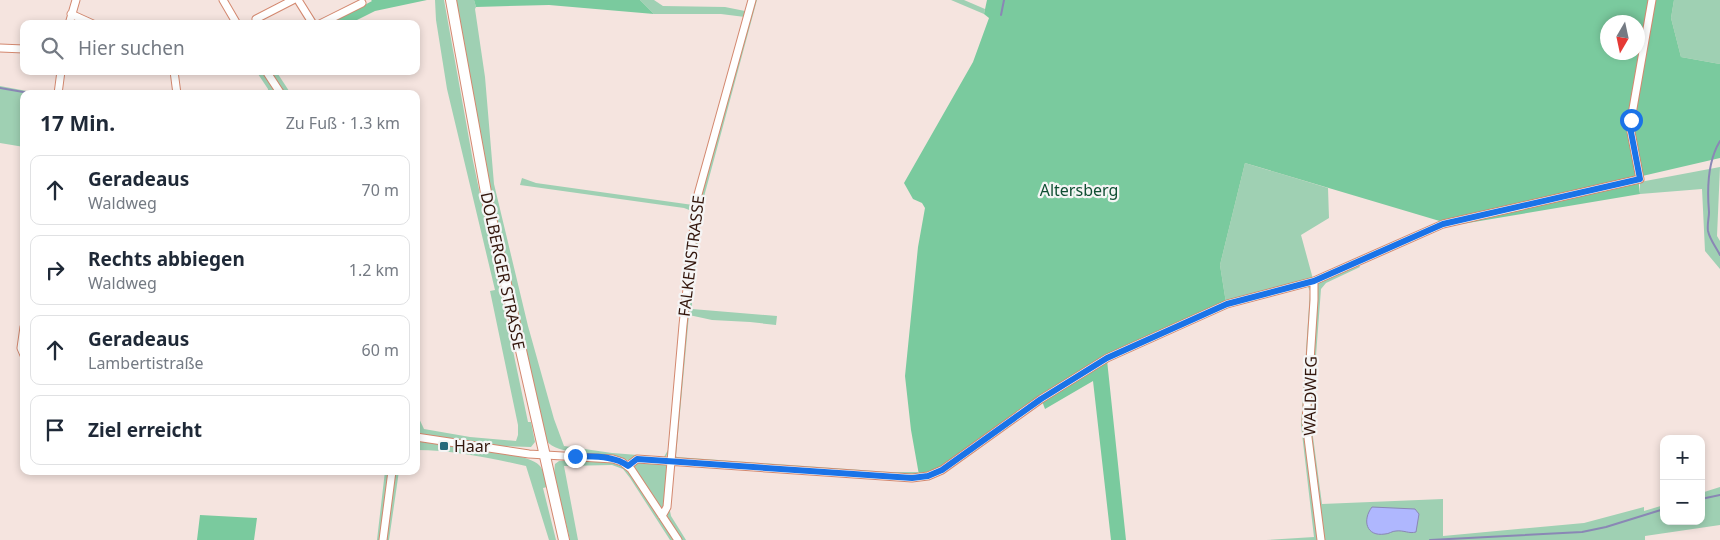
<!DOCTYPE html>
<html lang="de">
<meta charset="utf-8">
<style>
:root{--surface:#fff;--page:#f6f6f7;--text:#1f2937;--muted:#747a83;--line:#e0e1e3}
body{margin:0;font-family:"Noto Sans",sans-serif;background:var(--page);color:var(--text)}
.controls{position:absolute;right:15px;bottom:15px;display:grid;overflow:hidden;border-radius:10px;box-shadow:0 2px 8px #0003}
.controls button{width:45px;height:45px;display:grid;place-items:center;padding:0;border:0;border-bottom:1px solid var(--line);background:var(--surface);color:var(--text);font:25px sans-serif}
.compass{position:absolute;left:1600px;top:15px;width:45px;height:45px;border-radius:50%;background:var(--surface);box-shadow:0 2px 8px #0003;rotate:189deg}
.stop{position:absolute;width:15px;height:15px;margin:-11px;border:4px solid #1a73e8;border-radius:50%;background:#fff}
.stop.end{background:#1a73e8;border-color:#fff;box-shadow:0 1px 5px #0008}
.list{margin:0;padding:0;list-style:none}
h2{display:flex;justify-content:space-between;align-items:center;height:65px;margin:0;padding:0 20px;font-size:21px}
h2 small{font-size:16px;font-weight:400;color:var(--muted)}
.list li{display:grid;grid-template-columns:32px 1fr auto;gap:15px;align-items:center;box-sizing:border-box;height:70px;margin:0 10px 10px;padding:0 10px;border:1px solid var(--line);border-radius:10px}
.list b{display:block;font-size:19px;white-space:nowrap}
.list p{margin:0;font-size:16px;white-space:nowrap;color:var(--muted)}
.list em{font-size:16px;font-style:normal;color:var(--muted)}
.icon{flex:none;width:28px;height:28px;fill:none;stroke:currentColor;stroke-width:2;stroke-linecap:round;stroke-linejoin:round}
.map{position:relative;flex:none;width:1720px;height:540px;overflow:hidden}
.search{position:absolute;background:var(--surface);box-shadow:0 2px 8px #0003;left:20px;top:20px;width:400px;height:55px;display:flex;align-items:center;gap:12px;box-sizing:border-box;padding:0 18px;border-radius:10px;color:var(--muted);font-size:19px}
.panel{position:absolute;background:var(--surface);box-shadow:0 2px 8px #0003;left:20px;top:90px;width:400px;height:385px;border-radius:10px}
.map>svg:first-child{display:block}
</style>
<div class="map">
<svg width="1720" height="540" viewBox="0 0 1720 540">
<rect width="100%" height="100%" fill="#f5e4df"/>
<!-- green -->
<path fill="#9fd0b3" d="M435 0H444L473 161 528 422H531L535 442 531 447 501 446 432 437 421 435 416 431V412L424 429 470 437 516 441 518 435V425L490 291 495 290 447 89 436 20Z
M455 0H474L476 7 475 9 485 77 494 184 528 326 554 419 564 446 612 453 664 457 668 450 692 211 684 208 520 185 522 178 536 183 693 205 709 141H710L692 210 693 212 669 452 665 458C653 458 641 461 629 460 624 460 619 458 614 457 598 453 556 455 547 441L499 239Z
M640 0H654L663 6 725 7 745 11 748 0H750L745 17 721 14H654Z
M754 0H757L702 204 692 297V309L777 316 776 325 750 322 712 320 689 315 676 456 677 457 890 472H918L919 475 678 460 673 455 700 197Z
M951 0H964L985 9 984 14Z
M1674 0H1720V64L1681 57 1671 18Z
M256 71H262L278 94H268V89Z
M269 71H276L291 94H284Z
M0 86 43 94H24V147L0 143Z
M1245 163 1328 188 1329 218 1301 235 1313 279 1226 303 1220 265Z
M1720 167 1717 236 1720 241V269L1705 251 1702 189 1640 194V182Z
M1358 263 1360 267 1326 283 1321 289 1311 422 1322 504 1443 499V536L1584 523 1644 507V511L1664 505V521H1701V493L1720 487V525L1645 536V540H1322L1308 422 1317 286 1320 280Z
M1308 285 1313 291 1305 421 1319 540H1266L1314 537 1301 425 1310 291 1308 287H1300Z
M416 441C440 445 525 451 539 465 544 470 545 480 547 487L543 488 556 540H549L526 466C489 458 454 450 416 450Z
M588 460C604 461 616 461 629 472L675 540H670L630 478 623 469 612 465 564 466 578 540H570L554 474 555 464 559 461Z
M637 462 668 464 665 506 662 509 635 469 634 466Z
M385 471H390L381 540H377Z
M394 471H399L389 540H385Z
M669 506 671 516 686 540H681L667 517Z"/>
<!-- forest -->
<path fill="#7aca9e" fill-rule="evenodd" d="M371 0H427L375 11 349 24H329L372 1Z
M474 0H640L654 14 549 5 476 7Z
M987 0H1674L1671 18 1681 57 1720 64V158L1638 177 1640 194 1444 227 1443 222 1245 163 1220 265 1226 303 1107 360 1126 540H1111L1093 381 1045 409 1042 401 941 468 929 474 919 475 911 430 905 376 918 247 925 208 922 203 913 199 904 183 973 62 989 18 984 14ZM1608 22H1638V52H1608Z
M200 515 257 518 254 540H197Z"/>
<!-- water -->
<path fill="#afb7fe" stroke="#8a87b5" d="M1372 507 1415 509 1419 514 1416 532C1409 534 1404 530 1396 531 1392 531 1389 534 1385 534 1366 537 1362 520 1372 507Z"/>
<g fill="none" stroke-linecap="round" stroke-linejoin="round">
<!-- stream -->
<path stroke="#8a87b5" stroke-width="2" d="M1001 15 1004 0
M0 88 35 94
M1720 141C1707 162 1707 189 1709 212 1709 218 1707 224 1708 231 1710 240 1716 247 1720 255
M1701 499 1720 495
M1430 540 1582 532 1606 527 1664 509"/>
<!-- minor casing -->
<g stroke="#d3886f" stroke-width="9">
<path id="minor" d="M223 0 237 24
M298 0 313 24
M71 14 93 24
M256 19 293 0
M69 24 76 0
M320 24 362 3
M0 48 24 49
M174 71 177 94
M266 71 281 94
M58 94 61 71
M1314 281V300L1306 422 1321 540
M24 327 21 348 24 355
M416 437 529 454 613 459 622 462 631 469 678 540
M628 466 637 459 912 478 928 476 942 470 1041 399 1107 358 1227 304 1314 281 1443 224 1640 179 1631 132V120L1652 0
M662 516 667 507 683 325 697 198 752 0
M383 540 392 471"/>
</g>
<!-- secondary casing -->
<g stroke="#d3886f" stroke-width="12">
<path id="secondary" d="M451 0 489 209 564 540"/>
</g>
<!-- minor -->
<use href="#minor" stroke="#fff" stroke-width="7"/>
<!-- secondary -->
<use href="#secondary" stroke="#fff" stroke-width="10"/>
</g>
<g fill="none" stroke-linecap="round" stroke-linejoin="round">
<!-- route -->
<path stroke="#1a73e8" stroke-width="6" d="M575 456C592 457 614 455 628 466L637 459 912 478 928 476 942 470 1041 399 1107 358 1227 304 1314 281 1443 224 1640 179 1631 132V120"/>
</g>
<!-- markers -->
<rect fill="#26697b" stroke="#f5f5f5" stroke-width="2" x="439" y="441" width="10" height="10" rx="2.5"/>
<g text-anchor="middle" stroke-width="4.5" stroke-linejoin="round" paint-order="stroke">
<!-- park labels -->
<g font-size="16" fill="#0f4f33" stroke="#f5f5f5">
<text x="1079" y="196">Altersberg</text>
</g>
<!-- street labels -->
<g font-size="16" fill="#33160c" stroke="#f5f5f5">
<text transform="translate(691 256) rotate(-83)" y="6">FALKENSTRASSE</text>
<text transform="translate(503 271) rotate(78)" y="6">DOLBERGER STRASSE</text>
<text transform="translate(1310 396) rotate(-89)" y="6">WALDWEG</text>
</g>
<!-- poi labels -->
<g font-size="16" fill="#33160c" stroke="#f5f5f5" text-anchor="start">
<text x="454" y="452">Haar</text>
</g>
</g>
</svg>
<div class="controls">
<button>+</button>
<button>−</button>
</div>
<svg class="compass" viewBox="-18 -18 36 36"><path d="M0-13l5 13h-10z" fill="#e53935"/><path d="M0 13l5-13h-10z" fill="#747a83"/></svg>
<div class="stop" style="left:1631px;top:120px"></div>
<div class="stop end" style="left:575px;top:456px"></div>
<div class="search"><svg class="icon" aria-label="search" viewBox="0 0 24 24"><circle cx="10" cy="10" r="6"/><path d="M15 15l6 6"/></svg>Hier suchen</div>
<section class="panel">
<h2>17 Min.<small>Zu Fuß · 1.3 km</small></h2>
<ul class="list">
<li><svg class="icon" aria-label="ahead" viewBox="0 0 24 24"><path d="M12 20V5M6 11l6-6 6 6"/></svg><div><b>Geradeaus</b><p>Waldweg</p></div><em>70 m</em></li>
<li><svg class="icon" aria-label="right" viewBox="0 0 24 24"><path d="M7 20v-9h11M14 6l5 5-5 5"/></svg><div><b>Rechts abbiegen</b><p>Waldweg</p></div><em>1.2 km</em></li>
<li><svg class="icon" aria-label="ahead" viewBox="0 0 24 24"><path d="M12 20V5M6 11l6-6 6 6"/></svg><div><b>Geradeaus</b><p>Lambertistraße</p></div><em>60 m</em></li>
<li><svg class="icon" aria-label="arrive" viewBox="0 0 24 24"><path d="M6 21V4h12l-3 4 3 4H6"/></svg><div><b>Ziel erreicht</b></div></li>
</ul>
</section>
</div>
